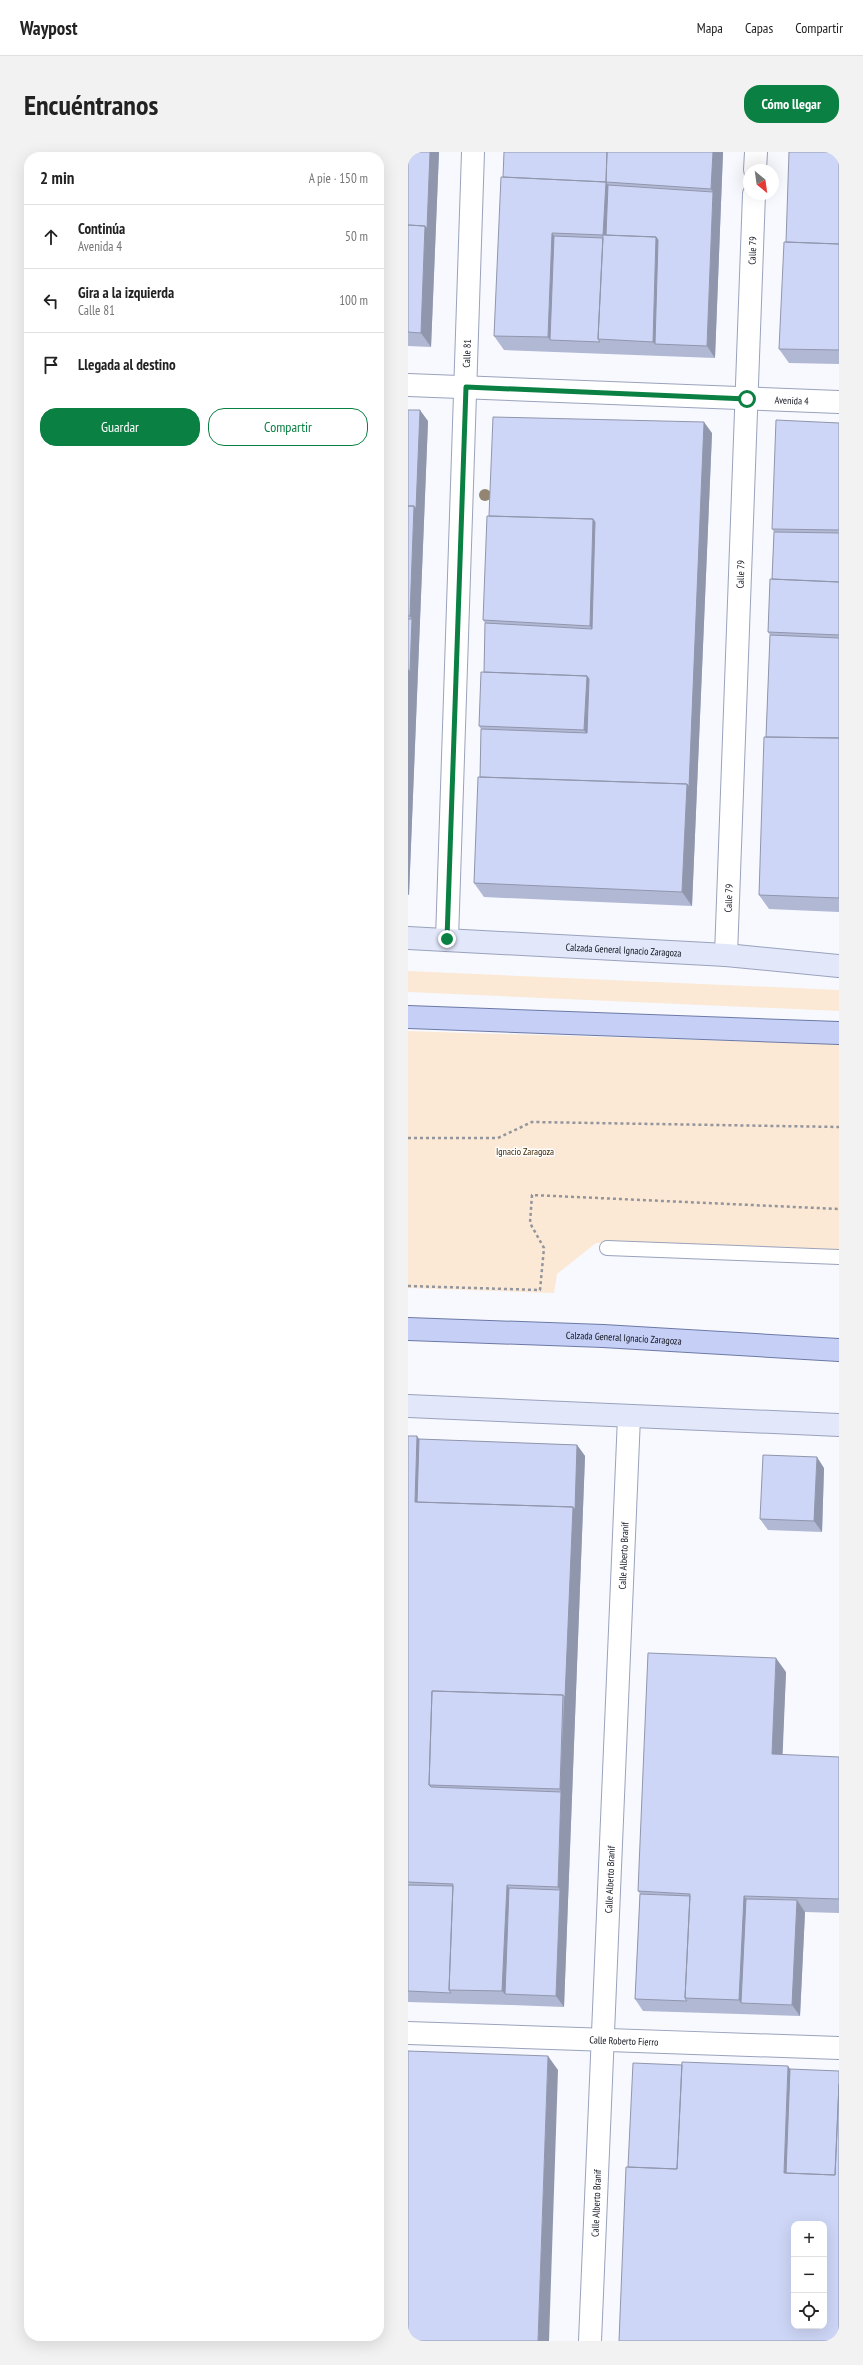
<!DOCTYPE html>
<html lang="es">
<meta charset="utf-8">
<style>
:root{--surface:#fff;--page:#f2f2f2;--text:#222;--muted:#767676;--line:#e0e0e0;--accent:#0b8043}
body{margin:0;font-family:"PT Sans Narrow",sans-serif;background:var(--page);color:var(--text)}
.controls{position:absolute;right:12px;bottom:12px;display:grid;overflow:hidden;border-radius:8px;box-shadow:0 4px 16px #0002}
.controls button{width:36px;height:36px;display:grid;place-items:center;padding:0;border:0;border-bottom:1px solid var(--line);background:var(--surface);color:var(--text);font:20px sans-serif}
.compass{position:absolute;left:335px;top:12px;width:36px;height:36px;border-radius:50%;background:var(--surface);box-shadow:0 4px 16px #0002;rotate:151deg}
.stop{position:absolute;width:12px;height:12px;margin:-9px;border:3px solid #0b8043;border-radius:50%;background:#fff}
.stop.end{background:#0b8043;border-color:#fff;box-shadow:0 1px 4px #0008}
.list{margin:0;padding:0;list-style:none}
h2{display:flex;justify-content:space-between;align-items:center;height:52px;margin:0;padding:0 16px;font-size:17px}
h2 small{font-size:13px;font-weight:400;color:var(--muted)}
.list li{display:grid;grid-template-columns:26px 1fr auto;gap:12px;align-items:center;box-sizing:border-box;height:64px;padding:0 16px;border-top:1px solid var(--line)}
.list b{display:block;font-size:15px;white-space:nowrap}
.list p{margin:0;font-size:13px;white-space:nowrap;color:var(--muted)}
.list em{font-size:13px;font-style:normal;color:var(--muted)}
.actions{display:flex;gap:8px;padding:12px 16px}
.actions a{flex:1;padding:9px 0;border:1px solid var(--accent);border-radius:16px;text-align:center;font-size:14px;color:var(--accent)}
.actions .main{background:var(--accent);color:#fff}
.icon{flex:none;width:22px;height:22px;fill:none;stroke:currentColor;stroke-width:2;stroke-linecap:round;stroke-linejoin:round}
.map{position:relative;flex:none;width:431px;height:2189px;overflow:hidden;border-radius:16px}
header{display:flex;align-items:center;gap:24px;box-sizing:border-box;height:56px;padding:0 20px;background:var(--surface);border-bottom:1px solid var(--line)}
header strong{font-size:19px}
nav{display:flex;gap:22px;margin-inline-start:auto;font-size:14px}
.intro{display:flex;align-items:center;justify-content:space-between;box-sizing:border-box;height:96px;padding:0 24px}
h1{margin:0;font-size:28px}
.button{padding:10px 18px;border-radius:16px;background:var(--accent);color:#fff;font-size:14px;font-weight:700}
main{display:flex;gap:24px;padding:0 24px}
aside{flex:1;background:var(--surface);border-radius:16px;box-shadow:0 4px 16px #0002}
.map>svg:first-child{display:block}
</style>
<header>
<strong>Waypost</strong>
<nav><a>Mapa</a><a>Capas</a><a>Compartir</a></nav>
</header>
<div class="intro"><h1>Encuéntranos</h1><a class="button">Cómo llegar</a></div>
<main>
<aside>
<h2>2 min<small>A pie · 150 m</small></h2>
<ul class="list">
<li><svg class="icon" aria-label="ahead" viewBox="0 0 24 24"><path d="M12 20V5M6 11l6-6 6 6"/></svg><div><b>Continúa</b><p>Avenida 4</p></div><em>50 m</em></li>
<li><svg class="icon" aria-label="left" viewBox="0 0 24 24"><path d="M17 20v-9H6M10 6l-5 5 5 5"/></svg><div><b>Gira a la izquierda</b><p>Calle 81</p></div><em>100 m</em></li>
<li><svg class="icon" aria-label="arrive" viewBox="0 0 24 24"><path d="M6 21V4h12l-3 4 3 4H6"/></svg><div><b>Llegada al destino</b></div></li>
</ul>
<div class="actions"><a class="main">Guardar</a><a>Compartir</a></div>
</aside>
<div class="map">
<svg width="431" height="2189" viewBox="0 0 431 2189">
<rect width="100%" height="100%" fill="#f7f9ff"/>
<!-- green -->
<path fill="#fbe9d5" d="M0 819 431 838V859L0 840Z
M0 879 358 890 431 889V1103L188 1091 149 1122 146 1141 0 1136Z"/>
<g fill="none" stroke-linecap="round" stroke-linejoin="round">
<!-- service casing -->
<g stroke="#9aa2bc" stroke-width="16">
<path id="service" d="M199 1096 431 1105"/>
</g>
<!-- minor casing -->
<g stroke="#9aa2bc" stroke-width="24">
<g id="minor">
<path d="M347 18 348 0"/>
<path id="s1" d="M0 233 431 250"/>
<path id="s2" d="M39 787 65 0"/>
<path id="s3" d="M318 803 346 42"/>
<path id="s4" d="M0 1881 431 1896"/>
<path id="s5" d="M182 2189 221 1265"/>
</g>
</g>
<!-- secondary casing -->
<g stroke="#9aa2bc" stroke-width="24">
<g id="secondary">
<path id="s6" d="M0 786 318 803 431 814"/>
<path d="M0 1254 431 1273"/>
</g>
</g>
<!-- primary casing -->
<g stroke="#6d79a5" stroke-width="24">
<g id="primary">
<path d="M0 865 431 881"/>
<path id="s7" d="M0 1177 195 1184 431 1198"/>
</g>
</g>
<!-- path -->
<path stroke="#93959c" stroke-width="2.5" stroke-dasharray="3 3" stroke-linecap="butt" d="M0 986H90L124 970 431 975
M0 1134 132 1138 136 1096 122 1071 124 1043 431 1057"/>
<!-- service -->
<use href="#service" stroke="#fff" stroke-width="14"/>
<!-- minor -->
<use href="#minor" stroke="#fff" stroke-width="22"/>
<!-- secondary -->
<use href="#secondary" stroke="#e2e7fa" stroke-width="22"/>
<!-- primary -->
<use href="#primary" stroke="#c6d0f6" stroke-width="22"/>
</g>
<!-- trees -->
<circle fill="#928573" cx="77" cy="343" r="6"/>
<!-- wall -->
<path fill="#b0b8d4" d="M0 0H31L23 195 0 194Z
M315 0 307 206 96 198 86 184 95 25Z
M431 0V212L381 211 371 197Z
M0 258 20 269 1 743H0Z
M431 271V760L361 757 351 743 358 585 362 483 360 480 364 427 366 380 364 377Z
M304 281 284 754 76 745 66 731 72 625 73 577 71 574 76 520 77 471 75 468 81 364Z
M0 1284H9L11 1287 169 1293 177 1304 156 1855 104 1853 0 1850Z
M416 1316 414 1380 360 1378 352 1367Z
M378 1520 374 1603 431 1605V1761L397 1760 392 1864 235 1859 227 1847 232 1742 230 1739Z"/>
<!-- shaded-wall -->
<path fill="#9096ac" d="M22 0H31L23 195 13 181 17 74Z
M305 0H315L307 206 299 194 305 40 303 37Z
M198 30 208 45 206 86 195 83Z
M144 81 154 95 142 188 140 185Z
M248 85 258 99 247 192 245 190Z
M12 258 20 269 1 743 0 742V517L4 467 2 464 6 354Z
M296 270 304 281 284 754 274 740Z
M185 367 195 381 192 488 182 474Z
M179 524 189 538 186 592 176 578Z
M9 1284 19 1299 17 1353 7 1350Z
M169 1293 177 1304 160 1749 150 1735 153 1640 152 1637 165 1355Z
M409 1305 416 1316 414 1380 406 1369Z
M368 1506 378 1520 374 1617 364 1602Z
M99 1733 109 1748 97 1842 94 1839Z
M152 1738 160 1749 156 1855 148 1844Z
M336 1744 346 1758 333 1851 331 1848Z
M389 1748 397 1760 392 1864 384 1853Z
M140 1904 150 1918 141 2189H130Z
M380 1914 390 1928 386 2024 376 2021Z"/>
<!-- building -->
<path fill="#cdd6f6" stroke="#9096ac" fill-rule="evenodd" d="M0 0H22L19 77 17 74 0 73Z
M96 0H199L198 30 95 25Z
M199 0H305L303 37 198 30 195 83 248 85 245 190 190 187 195 83 144 81 140 185 86 184 93 25 198 30Z
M381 0H431V92L378 90Z
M200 33 305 40 299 194 247 192 250 88 248 85 198 83Z
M0 73 17 74 13 181 0 180Z
M146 84 195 86 190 187 192 190 142 188Z
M376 90 431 92V198L371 197Z
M0 258H12L8 357 6 354H0Z
M85 265 296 270 281 635 279 632 72 625 73 577 179 581 181 527 179 524 76 520 77 471 184 477 187 370 185 367 81 364Z
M368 268 431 271V378L364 377Z
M0 354H6L2 464H0Z
M79 364 185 367 182 474 75 468Z
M366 380 431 381V430L364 427Z
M362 427 431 430V483L360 480Z
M0 467H4L2 520 0 517Z
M362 483 431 486V586L358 585Z
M73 520 179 524 176 578 71 574Z
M356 585 431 586V746L351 743Z
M70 625 279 632 274 740 66 731Z
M0 1284H9L7 1350 165 1355 157 1546 155 1543 24 1539 21 1633 23 1635 153 1640 150 1735 99 1733 94 1839 41 1838 45 1732 0 1730Z
M11 1287 169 1293 167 1358 165 1355 9 1350Z
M355 1303 409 1305 406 1369 352 1367Z
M240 1501 368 1506 364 1602 431 1605V1747L336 1744 331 1848 277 1846 282 1742 230 1739Z
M24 1539 155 1543 152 1637 21 1633Z
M0 1733 45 1734 41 1838 43 1841 0 1839Z
M101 1736 152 1738 148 1844 97 1842Z
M232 1742 282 1744 277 1846 279 1849 227 1847Z
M338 1747 389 1748 384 1853 333 1851Z
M0 1899 140 1904 130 2189H0Z
M274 1910 380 1914 376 2021 427 2023 431 1932V2189H211L218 2015 269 2017ZM386 2072H416V2174H386Z
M225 1911 274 1913 269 2017 220 2015Z
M382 1917 431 1919V1932L427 2023 378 2021Z"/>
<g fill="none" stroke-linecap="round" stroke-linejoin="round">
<!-- route -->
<path stroke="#0b8043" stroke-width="5" d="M39 787 58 235 339 247"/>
</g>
<g text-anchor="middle" stroke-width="3" stroke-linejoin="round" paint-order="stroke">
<!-- street labels -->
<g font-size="10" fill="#0f121b" stroke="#fff">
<text dy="4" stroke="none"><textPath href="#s3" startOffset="705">Calle 79</textPath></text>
<text dy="4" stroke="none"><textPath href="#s2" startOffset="586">Calle 81</textPath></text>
<text dy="4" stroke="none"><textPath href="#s1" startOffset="384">Avenida 4</textPath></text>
<text dy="4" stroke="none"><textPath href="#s3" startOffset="381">Calle 79</textPath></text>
<text dy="4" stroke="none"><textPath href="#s3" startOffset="57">Calle 79</textPath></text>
<text dy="4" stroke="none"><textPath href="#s6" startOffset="216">Calzada General Ignacio Zaragoza</textPath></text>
<text dy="4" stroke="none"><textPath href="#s7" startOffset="216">Calzada General Ignacio Zaragoza</textPath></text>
<text dy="4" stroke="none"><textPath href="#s5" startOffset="786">Calle Alberto Branif</textPath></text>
<text dy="4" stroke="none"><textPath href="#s5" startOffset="462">Calle Alberto Branif</textPath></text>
<text dy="4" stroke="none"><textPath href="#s4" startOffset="216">Calle Roberto Fierro</textPath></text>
<text dy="4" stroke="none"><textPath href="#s5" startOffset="138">Calle Alberto Branif</textPath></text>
</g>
<!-- park labels -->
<g font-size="10" fill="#402600" stroke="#fff">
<text x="117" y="1003">Ignacio Zaragoza</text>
</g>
</g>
</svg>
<div class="controls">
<button>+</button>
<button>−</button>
<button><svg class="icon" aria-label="locate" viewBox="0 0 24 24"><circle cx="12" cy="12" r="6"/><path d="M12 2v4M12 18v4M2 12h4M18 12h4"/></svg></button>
</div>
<svg class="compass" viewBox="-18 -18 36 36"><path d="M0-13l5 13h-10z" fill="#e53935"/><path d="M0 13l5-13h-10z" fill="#767676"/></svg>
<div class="stop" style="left:339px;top:247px"></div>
<div class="stop end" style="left:39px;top:787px"></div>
</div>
</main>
